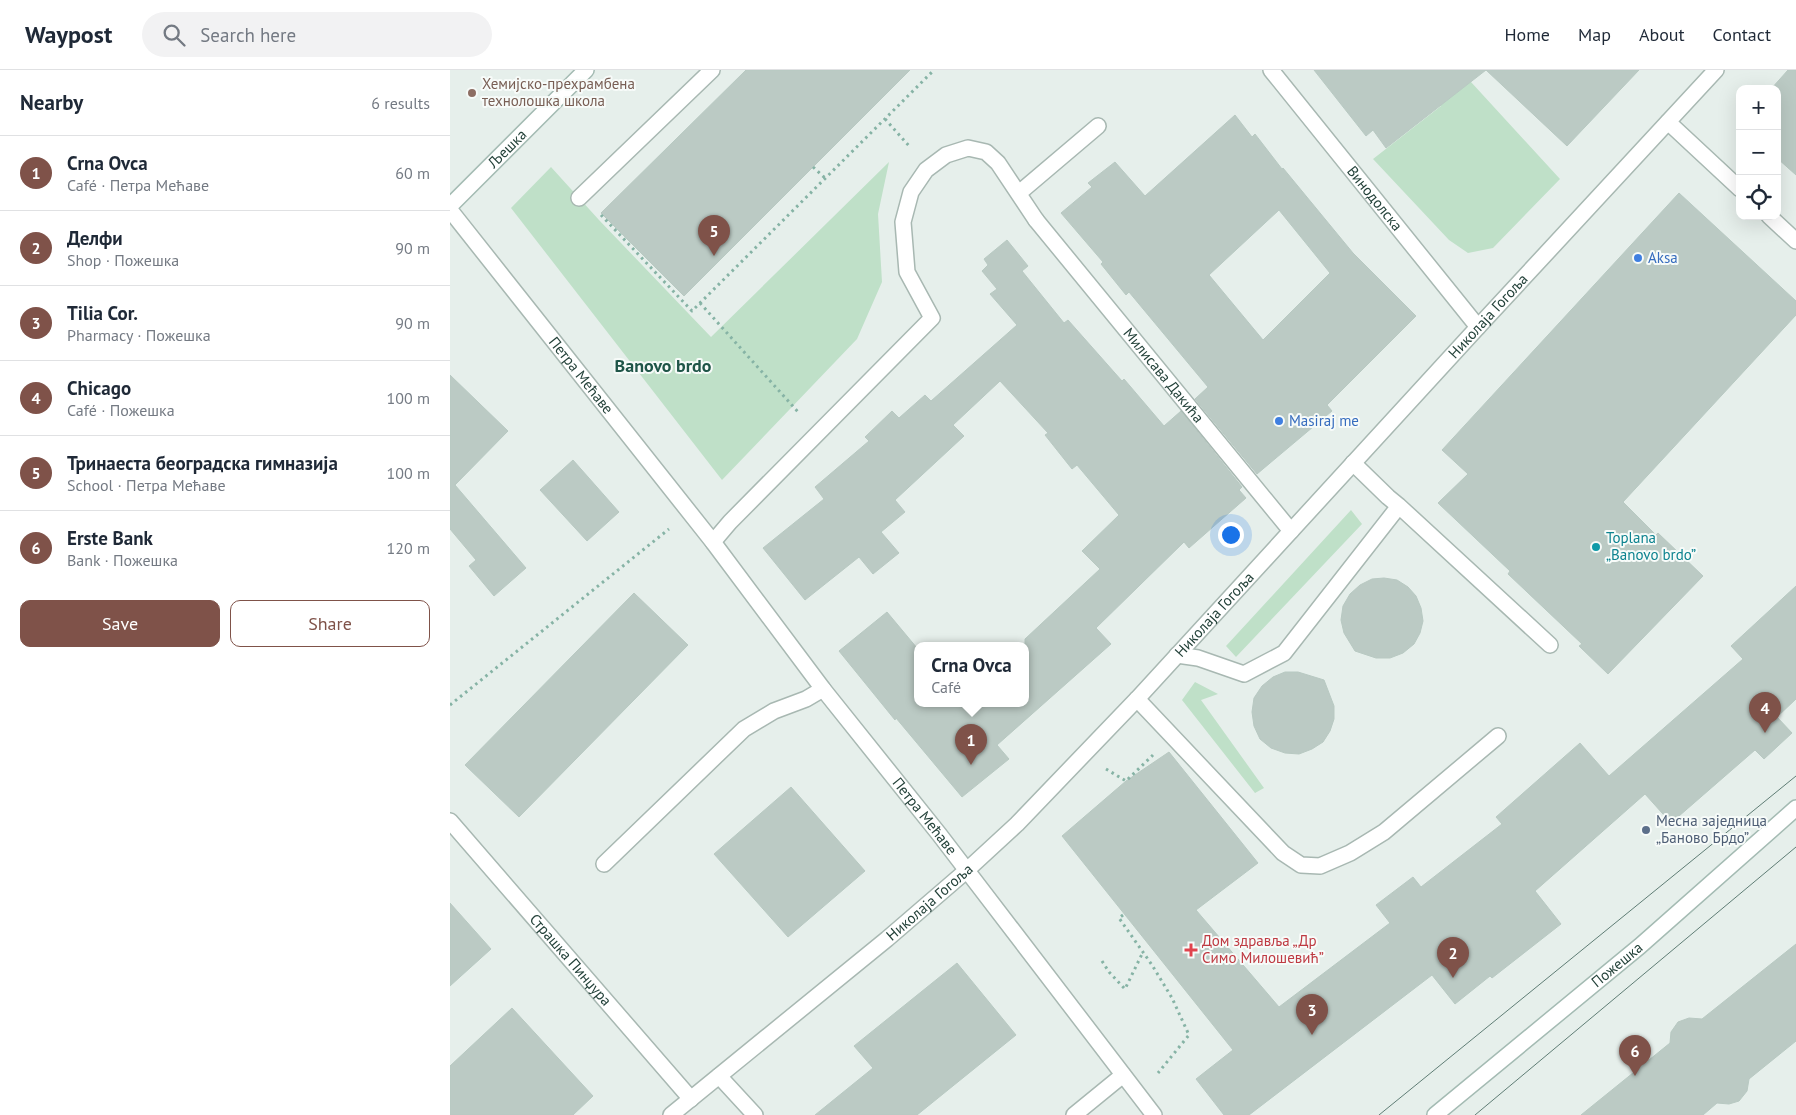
<!DOCTYPE html>
<meta charset="utf-8">
<style>
:root{--surface:#fff;--page:#f2f2f3;--text:#1f2937;--muted:#747a83;--line:#e0e1e3;--accent:#7f5249}
body{margin:0;font-family:"PT Sans",sans-serif;background:var(--page);color:var(--text)}
.controls{position:absolute;right:15px;top:15px;display:grid;overflow:hidden;border-radius:10px;box-shadow:0 5px 20px #0002}
.controls button{width:45px;height:45px;display:grid;place-items:center;padding:0;border:0;border-bottom:1px solid var(--line);background:var(--surface);color:var(--text);font:25px sans-serif}
.you{position:absolute;left:780px;top:464px;width:18px;height:18px;margin:-12px;border:4px solid #fff;border-radius:50%;background:#1a73e8;box-shadow:0 0 0 8px #1a73e833}
.badge{display:grid;place-items:center;width:32px;height:32px;border-radius:50%;background:var(--accent);color:#fff;font-size:16px;font-weight:700}
.pin{position:absolute;translate:-50% -41px;filter:drop-shadow(0 1px 2px #0008)}
.pin::after{content:'';position:absolute;top:26px;width:18px;height:15px;background:inherit;clip-path:polygon(0 0,100% 0,50% 100%)}
.popup{position:absolute;left:464px;top:572px;width:115px;height:65px;box-sizing:border-box;display:grid;place-content:center;border-radius:10px;background:var(--surface);filter:drop-shadow(0 1px 4px #0005);font-size:16px;white-space:nowrap;color:var(--muted)}
.popup b{font-size:19px;color:var(--text)}
.popup::after{content:'';position:absolute;left:50%;top:100%;margin-left:-10px;border:10px solid transparent;border-top-color:var(--surface)}
.list{margin:0;padding:0;list-style:none}
h2{display:flex;justify-content:space-between;align-items:center;height:65px;margin:0;padding:0 20px;font-size:21px}
h2 small{font-size:16px;font-weight:400;color:var(--muted)}
.list li{display:grid;grid-template-columns:32px 1fr auto;gap:15px;align-items:center;box-sizing:border-box;height:75px;padding:0 20px;border-top:1px solid var(--line)}
.list b{display:block;font-size:19px;white-space:nowrap}
.list p{margin:0;font-size:16px;white-space:nowrap;color:var(--muted)}
.list em{font-size:16px;font-style:normal;color:var(--muted)}
.actions{display:flex;gap:10px;padding:15px 20px}
.actions a{flex:1;padding:11px 0;border:1px solid var(--accent);border-radius:10px;text-align:center;font-size:18px;color:var(--accent)}
.actions .main{background:var(--accent);color:#fff}
.icon{flex:none;width:28px;height:28px;fill:none;stroke:currentColor;stroke-width:2;stroke-linecap:round;stroke-linejoin:round}
.map{position:relative;flex:none;width:1346px;height:1045px;overflow:hidden}
header{display:flex;align-items:center;gap:30px;box-sizing:border-box;height:70px;padding:0 25px;background:var(--surface);border-bottom:1px solid var(--line)}
header strong{font-size:24px}
nav{display:flex;gap:28px;margin-inline-start:auto;font-size:18px}
.search{width:350px;height:45px;background:var(--page);display:flex;align-items:center;gap:12px;box-sizing:border-box;padding:0 18px;border-radius:28px;color:var(--muted);font-size:19px}
main{display:flex}
aside{flex:1;background:var(--surface)}
.map>svg:first-child{display:block}
</style>
<header>
<strong>Waypost</strong>
<div class="search"><svg class="icon" aria-label="search" viewBox="0 0 24 24"><circle cx="10" cy="10" r="6"/><path d="M15 15l6 6"/></svg>Search here</div>
<nav><a>Home</a><a>Map</a><a>About</a><a>Contact</a></nav>
</header>
<main>
<aside>
<h2>Nearby<small>6 results</small></h2>
<ul class="list">
<li><span class="badge">1</span><div><b>Crna Ovca</b><p>Café · Петра Мећаве</p></div><em>60 m</em></li>
<li><span class="badge">2</span><div><b>Делфи</b><p>Shop · Пожешка</p></div><em>90 m</em></li>
<li><span class="badge">3</span><div><b>Tilia Cor.</b><p>Pharmacy · Пожешка</p></div><em>90 m</em></li>
<li><span class="badge">4</span><div><b>Chicago</b><p>Café · Пожешка</p></div><em>100 m</em></li>
<li><span class="badge">5</span><div><b>Тринаеста београдска гимназија</b><p>School · Петра Мећаве</p></div><em>100 m</em></li>
<li><span class="badge">6</span><div><b>Erste Bank</b><p>Bank · Пожешка</p></div><em>120 m</em></li>
</ul>
<div class="actions"><a class="main">Save</a><a>Share</a></div>
</aside>
<div class="map">
<svg width="1346" height="1045" viewBox="0 0 1346 1045">
<rect width="100%" height="100%" fill="#e6efeb"/>
<!-- green -->
<path fill="#bfe0c8" d="M1010 0 1110 109 1043 178 1018 183 999 170 923 89 991 36 979 21Z
M439 92 428 144 432 212 407 269 272 410 61 138 101 97 149 150 261 267Z
M901 440 912 454 786 587 776 576Z
M745 612 768 624 751 630 814 718 805 723 732 630Z"/>
<!-- building -->
<path fill="#bbcac4" stroke="#b8c9c2" fill-rule="evenodd" d="M296 0H460L234 226 151 143Z
M864 0H1036L936 78 923 60 916 66Z
M1036 0H1189L1117 76Z
M1338 0H1346V105L1327 88V19H1321Z
M785 45 802 67 805 64 832 99 833 98 903 183 966 246 877 335 882 341 807 404 745 329 758 317 679 222 676 225 651 194 653 192 611 143 642 117 638 113 665 92 695 126ZM829 140 880 203 813 270 759 205Z
M1229 123 1346 231V245L1173 432 1206 465 1208 463 1253 506 1158 604 1129 576 1132 574 1058 504 1060 501 988 433 1018 404 992 380Z
M557 170 578 196 572 201 614 253 618 250 672 311 674 309 714 356 731 341 792 417 789 420 796 428 739 478 734 472 646 558 661 574 547 675 559 689 512 727 446 648 445 650 389 581 437 542 467 578V634H575V569L650 499 632 481 669 445 627 395 622 399 595 365 598 363 550 311 503 355 514 366 445 430 455 442 431 462 449 483 423 504 409 487 355 530 313 478 374 429 365 417 419 371 415 367 442 341 449 348 475 325 481 331 567 255 540 224 547 219 532 201 538 195 534 189Z
M0 305 58 361 5 415 76 498 44 526 19 496 26 490 0 459Z
M123 390 169 442 137 471 90 420Z
M934 508 947 510 958 517 966 526 971 538 973 551 970 563 964 574 953 583 940 588H926L905 581 894 563 891 550 893 536 900 524 910 515 922 509Z
M1346 516V629L1327 647 1342 663 1314 689 1305 680 1221 753 1195 724 1085 821 1111 854 1042 908 1040 906 1005 934 982 905 799 1045H774L746 1009 783 980 612 766 676 711 719 682 808 793 746 840 829 937 940 853 926 835 963 807 971 817 1052 754 1046 747 1130 673 1159 706 1293 589 1281 576Z
M184 523 238 575 69 747 15 695Z
M835 602H848L874 610 884 636V649L880 661 873 672 862 679 849 684 835 683 821 678 810 669 804 656 802 642 804 628 812 616 823 607Z
M341 717 415 801 338 867 264 784Z
M0 833 41 879 0 916Z
M1346 874V971L1299 1009 1297 1021 1289 1031 1279 1034 1267 1033 1253 1045H1131L1220 973 1221 962 1228 952 1239 948 1252 949Z
M507 893 566 965 467 1045H365L423 998 404 976Z
M62 938 143 1026 123 1045H0V996Z"/>
<g fill="none" stroke-linecap="round" stroke-linejoin="round">
<!-- lane casing -->
<g stroke="#a8b8b2" stroke-width="18">
<path id="lane" d="M1218 52 1290 119
M569 123 648 56
M129 128 262 0
M1319 146 1346 171
M903 393 938 427 949 436 1100 575
M263 472 280 452 482 248 457 202 453 152 461 122 476 100 496 85 518 78 536 82 548 93 586 150
M727 585 748 588 794 604 834 583 949 436
M687 629 833 783 851 795 870 796 900 783 934 762 1048 666
M154 794 294 659 324 641 356 629 373 619
M269 1006 305 1045
M624 1045 673 1005"/>
</g>
<!-- street casing -->
<g stroke="#a8b8b2" stroke-width="18">
<g id="street">
<path id="s1" d="M821 0 1028 257"/>
<path id="s2" d="M0 140 263 472 373 619 489 764 704 1045"/>
<path id="s3" d="M586 150 841 461"/>
<path id="s4" d="M0 751 241 1029"/>
<path id="s5" d="M221 1045 437 869 516 801 567 754 687 629 1028 257 1266 0"/>
</g>
</g>
<!-- secondary casing -->
<g stroke="#a4bbb3" stroke-width="18">
<g id="secondary">
<path id="s6" d="M0 136 136 0"/>
<path id="s7" d="M985 1045 1190 876 1346 738"/>
</g>
</g>
<!-- path -->
<path stroke="#86b3a5" stroke-width="3" stroke-dasharray="2.5 4" stroke-linecap="butt" d="M435 49 460 77
M363 97 375 108
M151 145 242 241 484 0
M250 233 349 343
M0 635 219 459
M656 699 676 711 703 685
M673 845 669 848 702 895 722 928 739 965 708 1003
M652 891 659 902 675 919 693 882"/>
<!-- lane -->
<use href="#lane" stroke="#fff" stroke-width="15"/>
<!-- street -->
<use href="#street" stroke="#fff" stroke-width="15"/>
<!-- secondary -->
<use href="#secondary" stroke="#fff" stroke-width="15"/>
<!-- tram -->
<path stroke="#5f7d75" stroke-width="1" d="M929 1045 1346 706
M1025 1045 1346 777"/>
</g>
<!-- markers -->
<circle fill="#8d6e63" stroke="#f7fbf9" stroke-width="2" cx="22" cy="23" r="5"/>
<g fill="#3f7fe0" stroke="#f7fbf9" stroke-width="2">
<circle cx="1188" cy="188" r="5"/>
<circle cx="829" cy="351" r="5"/>
</g>
<circle fill="#0f9aa8" stroke="#f7fbf9" stroke-width="2" cx="1146" cy="477" r="5"/>
<circle fill="#5c6f8a" stroke="#f7fbf9" stroke-width="2" cx="1196" cy="760" r="5"/>
<path fill="#e0444e" stroke="#f7fbf9" stroke-width="2" d="M738.5 872.5h5v5h5v5h-5v5h-5v-5h-5v-5h5z"/>
<g text-anchor="middle" stroke-width="4" stroke-linejoin="round" paint-order="stroke">
<!-- education labels -->
<g font-size="15" fill="#785e54" stroke="#f7fbf9" text-anchor="start">
<text x="32" y="19">Хемијско-прехрамбена<tspan x="32" dy="17">технолошка школа</tspan></text>
</g>
<!-- street labels -->
<g font-size="15" fill="#24423a" stroke="#f7fbf9">
<text dy="5" stroke="none"><textPath href="#s6" startOffset="81">Љешка</textPath></text>
<text dy="5" stroke="none"><textPath href="#s1" startOffset="165">Винодолска</textPath></text>
<text dy="5" stroke="none"><textPath href="#s5" startOffset="1145">Николаја Гогоља</textPath></text>
<text dy="5" stroke="none"><textPath href="#s3" startOffset="201">Милисава Дакића</textPath></text>
<text dy="5" stroke="none"><textPath href="#s2" startOffset="211">Петра Мећаве</textPath></text>
<text dy="5" stroke="none"><textPath href="#s5" startOffset="740">Николаја Гогоља</textPath></text>
<text dy="5" stroke="none"><textPath href="#s2" startOffset="770">Петра Мећаве</textPath></text>
<text dy="5" stroke="none"><textPath href="#s5" startOffset="335">Николаја Гогоља</textPath></text>
<text dy="5" stroke="none"><textPath href="#s4" startOffset="184">Страшка Пинџура</textPath></text>
<text dy="5" stroke="none"><textPath href="#s7" startOffset="236">Пожешка</textPath></text>
</g>
<!-- shop labels -->
<g font-size="15" fill="#366cbe" stroke="#f7fbf9" text-anchor="start">
<text x="1198" y="193">Aksa</text>
<text x="839" y="356">Masiraj me</text>
</g>
<!-- culture labels -->
<g font-size="15" fill="#0d838f" stroke="#f7fbf9" text-anchor="start">
<text x="1156" y="473">Toplana<tspan x="1156" dy="17">„Banovo brdo”</tspan></text>
</g>
<!-- service labels -->
<g font-size="15" fill="#4e5e75" stroke="#f7fbf9" text-anchor="start">
<text x="1206" y="756">Месна заједница<tspan x="1206" dy="17">„Баново Брдо”</tspan></text>
</g>
<!-- health labels -->
<g font-size="15" fill="#be3a42" stroke="#f7fbf9" text-anchor="start">
<text x="752" y="876">Дом здравља „Др<tspan x="752" dy="17">Симо Милошевић”</tspan></text>
</g>
<!-- quarter labels -->
<g font-size="18" font-weight="bold" fill="#1f5548" stroke="#f7fbf9">
<text x="213" y="302">Banovo brdo</text>
</g>
</g>
</svg>
<div class="controls">
<button>+</button>
<button>−</button>
<button><svg class="icon" aria-label="locate" viewBox="0 0 24 24"><circle cx="12" cy="12" r="6"/><path d="M12 2v4M12 18v4M2 12h4M18 12h4"/></svg></button>
</div>
<div class="you"></div>
<div class="pin badge" style="left:521px;top:695px">1</div>
<div class="popup"><b>Crna Ovca</b>Café</div>
<div class="pin badge" style="left:1003px;top:908px">2</div>
<div class="pin badge" style="left:862px;top:965px">3</div>
<div class="pin badge" style="left:1315px;top:663px">4</div>
<div class="pin badge" style="left:264px;top:186px">5</div>
<div class="pin badge" style="left:1185px;top:1006px">6</div>
</div>
</main>
